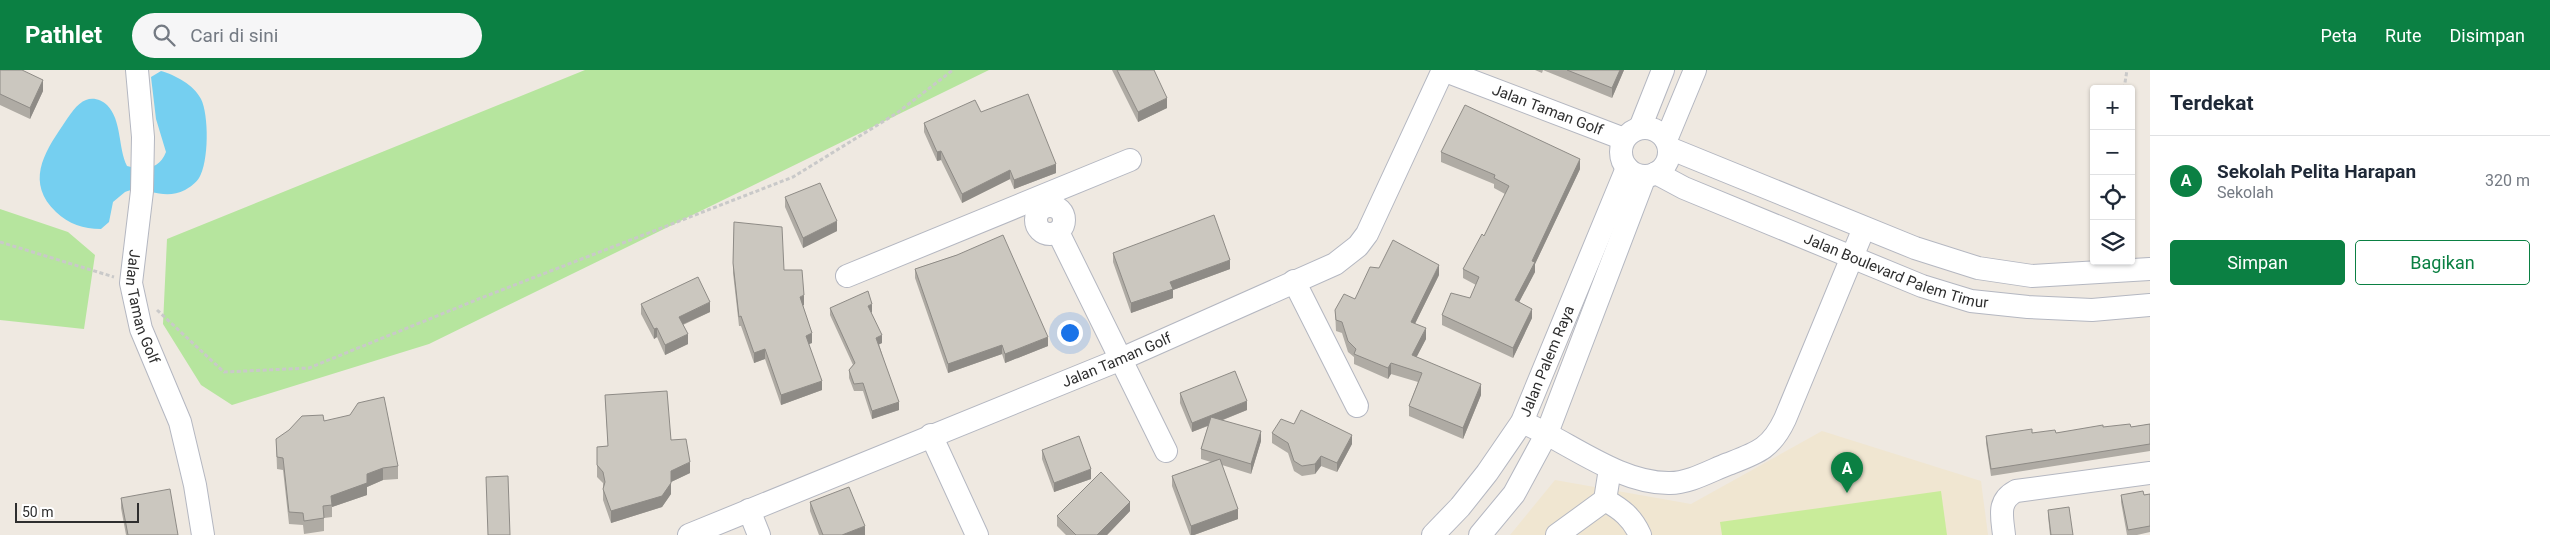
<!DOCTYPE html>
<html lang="id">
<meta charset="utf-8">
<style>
:root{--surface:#fff;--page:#f6f6f7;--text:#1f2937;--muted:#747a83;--line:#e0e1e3;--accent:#0b8043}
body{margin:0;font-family:Roboto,sans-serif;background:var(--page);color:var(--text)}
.controls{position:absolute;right:15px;top:15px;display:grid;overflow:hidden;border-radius:5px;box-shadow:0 1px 4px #0004}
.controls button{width:45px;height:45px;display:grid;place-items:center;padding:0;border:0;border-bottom:1px solid var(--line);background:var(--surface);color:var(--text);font:25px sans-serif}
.scale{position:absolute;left:15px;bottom:12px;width:124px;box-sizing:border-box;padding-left:5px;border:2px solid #2e2e2e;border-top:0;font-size:14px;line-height:18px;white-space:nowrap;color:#2e2e2e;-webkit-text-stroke:4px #fff;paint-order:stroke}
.you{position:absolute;left:1069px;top:262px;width:18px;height:18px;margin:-12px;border:4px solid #fff;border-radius:50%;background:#1a73e8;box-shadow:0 0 0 8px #1a73e833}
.badge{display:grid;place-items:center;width:32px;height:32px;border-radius:50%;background:var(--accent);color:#fff;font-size:16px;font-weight:700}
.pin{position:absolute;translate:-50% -41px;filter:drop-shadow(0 1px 2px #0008)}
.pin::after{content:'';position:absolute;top:26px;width:18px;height:15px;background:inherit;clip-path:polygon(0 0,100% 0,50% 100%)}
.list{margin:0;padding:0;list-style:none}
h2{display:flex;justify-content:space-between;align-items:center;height:65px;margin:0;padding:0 20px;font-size:21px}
h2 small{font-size:16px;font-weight:400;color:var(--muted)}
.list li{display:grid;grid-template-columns:32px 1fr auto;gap:15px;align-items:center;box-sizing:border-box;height:90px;padding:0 20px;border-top:1px solid var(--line)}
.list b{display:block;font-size:19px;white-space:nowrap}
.list p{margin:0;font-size:16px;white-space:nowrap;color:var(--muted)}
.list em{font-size:16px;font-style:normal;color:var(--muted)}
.actions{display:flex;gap:10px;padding:15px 20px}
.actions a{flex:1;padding:11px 0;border:1px solid var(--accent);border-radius:5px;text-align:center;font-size:18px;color:var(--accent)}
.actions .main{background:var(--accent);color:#fff}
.icon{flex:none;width:28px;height:28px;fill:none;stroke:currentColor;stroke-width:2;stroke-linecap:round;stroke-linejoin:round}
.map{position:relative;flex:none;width:2150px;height:465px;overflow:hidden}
header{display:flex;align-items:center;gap:30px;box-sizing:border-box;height:70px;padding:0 25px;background:var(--accent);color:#fff}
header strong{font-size:24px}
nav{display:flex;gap:28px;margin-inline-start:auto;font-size:18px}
.search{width:350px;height:45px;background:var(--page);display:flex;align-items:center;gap:12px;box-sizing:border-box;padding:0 18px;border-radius:28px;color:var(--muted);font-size:19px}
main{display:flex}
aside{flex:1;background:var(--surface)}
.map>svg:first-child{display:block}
</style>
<header>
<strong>Pathlet</strong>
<div class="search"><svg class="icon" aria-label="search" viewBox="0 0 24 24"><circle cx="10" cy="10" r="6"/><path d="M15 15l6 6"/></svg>Cari di sini</div>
<nav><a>Peta</a><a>Rute</a><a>Disimpan</a></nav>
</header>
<main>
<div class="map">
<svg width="2150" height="465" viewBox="0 0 2150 465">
<rect width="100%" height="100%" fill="#efe9e1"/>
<!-- education -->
<path fill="#f0e6d1" d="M1822 361 1981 411 1988 465H1510L1555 410 1691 434Z"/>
<!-- green -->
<path fill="#b6e59e" d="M585 0H989L429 274 232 335 201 315 163 254 167 169Z
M0 139 68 162 95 185 84 259 0 250Z"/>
<!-- pitch -->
<path fill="#c9ec9a" d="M1941 421 1947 465H1722L1720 452Z"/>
<!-- water -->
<path fill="#75cff0" d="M161 1C175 5 194 15 201 29 209 45 209 92 199 108 197 112 189 118 185 120 162 132 143 114 125 122 121 125 117 129 113 132L109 152 101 159C83 159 69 154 56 142 26 113 43 84 63 55 69 46 77 33 86 30 93 27 102 30 107 35 122 50 118 78 127 96 144 100 159 100 166 82L156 49 151 7Z"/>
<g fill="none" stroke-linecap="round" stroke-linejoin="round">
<!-- minor casing -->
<g stroke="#b4b7c1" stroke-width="24">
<g id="minor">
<path id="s1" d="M137 0 143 67 142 121 131 213 141 259 180 352 195 415 203 465"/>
<path id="s2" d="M1443 0 1624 69"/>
<path d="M1640 58 1663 0"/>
<circle cx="1645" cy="82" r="24"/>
<path d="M1666 70 1695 0"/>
<path d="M1669 78 1915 178 1978 198 2032 206 2150 199"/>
<path id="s3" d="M1656 103 1684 118 1922 216 1971 231 2028 237 2092 240 2150 235"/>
<circle cx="1050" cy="150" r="14"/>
<path d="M1058 162 1166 381"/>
<path d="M847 206 1130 90"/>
<path d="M1294 211 1357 336"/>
<path d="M1522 352C1568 371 1619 414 1670 413 1689 413 1710 401 1728 394 1757 383 1771 379 1785 349L1864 158"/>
<path d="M931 365 977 465"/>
<path d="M1605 430C1621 439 1632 447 1640 465"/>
<path d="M749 440 759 465"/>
<path id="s4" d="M689 465 1119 290 1335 194 1358 176 1367 164 1443 0"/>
<path id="s5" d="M1433 465 1460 437 1487 403 1522 352 1627 98"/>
<path d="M1480 465 1514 424 1547 363 1645 106"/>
<path d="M1557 465 1605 430 1610 399"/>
<path d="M2004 465C2002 446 1997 431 2016 421L2150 403"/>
</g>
</g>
<!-- path -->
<path stroke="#c9c9c9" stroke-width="3" stroke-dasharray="4 2.5" stroke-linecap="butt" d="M2124 19 2127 0
M0 172 114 207
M157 240 224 302 309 298 481 228 793 107 897 43 953 0"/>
<!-- minor -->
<use href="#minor" stroke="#fff" stroke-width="22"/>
</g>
<!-- wall -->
<path fill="#afaba4" d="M0 0 43 21 30 49 0 35Z
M1112 0H1154L1167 38 1138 52Z
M1535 0H1543L1542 3Z
M1543 0H1624L1612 28Z
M981 42 1056 103 1014 119 1010 109 962 133 941 90 937 91 924 62V53Z
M1441 82 1580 99 1535 194V202L1519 232 1532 248 1513 288 1442 255V245L1470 228 1476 215 1463 208V199L1484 166 1505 124 1494 118V114L1441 92Z
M785 127 837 161 803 178 785 137Z
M734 152 784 200 804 235H803L812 273 809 274 822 320 781 335 765 289 754 293 741 256H739L733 203Z
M1113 183 1230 199 1173 220V228L1131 243 1113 192Z
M957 185 1048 276 1005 293 1002 284 948 303 915 208V199Z
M1439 205 1415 253 1426 269 1416 287 1481 325 1463 369 1409 346V336L1418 312 1391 304 1388 309 1354 294V287L1348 282 1342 263 1336 261 1335 240Z
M641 234 710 242 683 255 688 274 665 285 657 267 654 269 641 244Z
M830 238 872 242 871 243 882 273 879 274 899 340 872 349 863 321H854L849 308V300L853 295 830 245Z
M1180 323 1247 340 1223 350 1261 371 1251 404 1222 395 1238 449 1194 465H1190L1172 416V406L1211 392 1201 389V379L1208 356 1192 362 1180 333Z
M605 325 671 370 690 403 671 412V424L662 437 611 453 603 430V413L597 407V377L608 376Z
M324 351 398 396V409L383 410 367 417V425L332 437V447L324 448V461L304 464 303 455 289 454 283 400 277 399 276 369Z
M2150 354V381L1991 406 1986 373V366L2032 363H2056L2103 357H2131Z
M1272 363 1352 374 1337 402 1321 396 1315 404 1302 406 1294 401 1288 383 1272 373Z
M1042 380 1091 409 1054 422 1042 389Z
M2150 424V462L2137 465H2127L2121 432V425H2144Z
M121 428 178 465H126L121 438Z
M810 432 865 465H819L810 441Z
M2048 440 2073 465H2050L2048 446Z
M1130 441 1107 465H1066L1057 456V446Z"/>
<!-- shaded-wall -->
<path fill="#8e8b86" d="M1620 0H1624L1612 28V18Z
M43 10V21L30 49V38Z
M1167 28V38L1138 52V42Z
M941 81V90L937 91V82Z
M1580 89V99L1535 194V202L1515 240V230L1532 191Z
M1056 94V103L1014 119V110Z
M1010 100V109L962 133V124Z
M837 151V161L803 178V168Z
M1230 190V199L1173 220V228L1131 243V233L1170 212Z
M1439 195V205L1411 262V252Z
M804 225V235L800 237V227Z
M710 232V242L679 256V247Z
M872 234V242L868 244V236Z
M1532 239V248L1513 288V278Z
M657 258V267L654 269V259Z
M1426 258V269L1412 296V285Z
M812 263V273L806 275V266Z
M688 264V274L665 285V275Z
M882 265V273L876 276V268Z
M1048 267V276L1005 293V284Z
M1002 275V284L948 303V294Z
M765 279V289L754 293V283Z
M1391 293V304L1388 309V298Z
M822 311V320L781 335V325Z
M1481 314V325L1463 369V358Z
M1247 331V340L1192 362V353Z
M899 332V340L872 349V341Z
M1261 361V371L1251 404V394Z
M1352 365V374L1337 402V393Z
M1321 386V396L1315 404V394Z
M690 392V403L671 412V401Z
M383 398V410L367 417V425L332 437 331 426 367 404Z
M1091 399V409L1054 422V413Z
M671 413V424L662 437 611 453V441Z
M1130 432V441L1107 465H1097Z
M1238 439V449L1194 465H1191V456Z
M865 456V465H842Z"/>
<!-- building -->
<path fill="#cbc7bf" stroke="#8e8b86" d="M0 0H22L43 10 30 38 0 24Z
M1117 0H1154L1167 28 1138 42Z
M1567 0H1620L1612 18Z
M1028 24 1056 94 1014 110 1010 100 962 124 941 81 937 82 924 53 975 30 981 42Z
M1465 35 1580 89 1532 191 1535 192 1515 230 1532 239 1513 278 1442 245 1451 223 1470 228 1479 207 1463 199 1482 164 1484 166 1509 116 1494 108 1495 105 1441 82Z
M820 113 837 151 803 168 785 127Z
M1214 145 1230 190 1170 212 1173 219 1131 233 1113 183Z
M734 152 782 157 784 200H802L804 225 800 227 812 263 806 266 822 311 781 325 765 279 754 283 741 246 739 247 733 193Z
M1003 165 1048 267 1005 284 1002 275 948 294 915 199 957 185Z
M1393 170 1439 195 1411 252 1426 258 1412 285 1481 314 1463 358 1409 336 1422 303 1391 293 1388 298 1354 284 1356 279 1348 271 1342 252 1336 250 1335 240 1344 224 1355 229 1370 197 1379 198Z
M698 207 710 232 679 247 688 264 665 275 657 258 654 259 641 234Z
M868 221 872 234 868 236 882 265 876 268 899 332 872 341 863 313 854 314 849 300 855 293 830 238Z
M1235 301 1247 331 1192 353 1180 323Z
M667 321 671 370 686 369 690 392 671 401V413L662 426 611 441 603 419 605 412 603 402 597 395V377L608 376 605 325Z
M384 327 398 396 383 398 367 404V413L331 426 332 435 323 436 324 448 304 451 303 443 289 442 283 388 277 387 276 369 289 360 302 346 323 345 324 351 350 345 358 333Z
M1301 340 1352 365 1337 393 1321 386 1315 394 1302 396 1294 391 1288 373 1272 363 1281 349 1294 354Z
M1211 347 1261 361 1251 394 1201 379Z
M2130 354 2131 357 2150 354V374L1991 399 1986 366 2032 359V363L2055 360 2056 363 2103 355V357Z
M1079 366 1091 399 1054 413 1042 380Z
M1220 389 1238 439 1191 456 1172 406Z
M1101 402 1130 432 1097 465H1076L1057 446Z
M508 406 510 465H488L486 407Z
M849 417 865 456 842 465H823L810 432Z
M170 419 178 465H128L121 428Z
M2143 421 2144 425 2150 424V456L2128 460 2121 425Z
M2069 437 2073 465H2051L2048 440Z"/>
<g text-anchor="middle" stroke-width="4" stroke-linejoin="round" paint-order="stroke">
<!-- street labels -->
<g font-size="15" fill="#2e2e2e" stroke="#fff">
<text dy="5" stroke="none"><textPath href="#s2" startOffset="112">Jalan Taman Golf</textPath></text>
<text dy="5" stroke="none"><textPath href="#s3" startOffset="260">Jalan Boulevard Palem Timur</textPath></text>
<text dy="5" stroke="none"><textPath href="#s1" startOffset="239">Jalan Taman Golf</textPath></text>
<text dy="5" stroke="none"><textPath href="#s4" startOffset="462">Jalan Taman Golf</textPath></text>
<text dy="5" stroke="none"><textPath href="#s5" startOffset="210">Jalan Palem Raya</textPath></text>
</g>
</g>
</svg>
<div class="controls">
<button>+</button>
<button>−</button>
<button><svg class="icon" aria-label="locate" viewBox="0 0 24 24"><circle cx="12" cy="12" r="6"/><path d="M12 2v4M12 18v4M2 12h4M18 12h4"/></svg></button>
<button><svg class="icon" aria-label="layers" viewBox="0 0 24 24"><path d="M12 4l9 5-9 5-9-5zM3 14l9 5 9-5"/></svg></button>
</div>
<div class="scale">50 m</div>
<div class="you"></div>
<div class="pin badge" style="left:1847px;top:423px">A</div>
</div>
<aside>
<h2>Terdekat<small></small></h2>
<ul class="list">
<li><span class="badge">A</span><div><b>Sekolah Pelita Harapan</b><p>Sekolah</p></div><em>320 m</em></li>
</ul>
<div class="actions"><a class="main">Simpan</a><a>Bagikan</a></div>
</aside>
</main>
